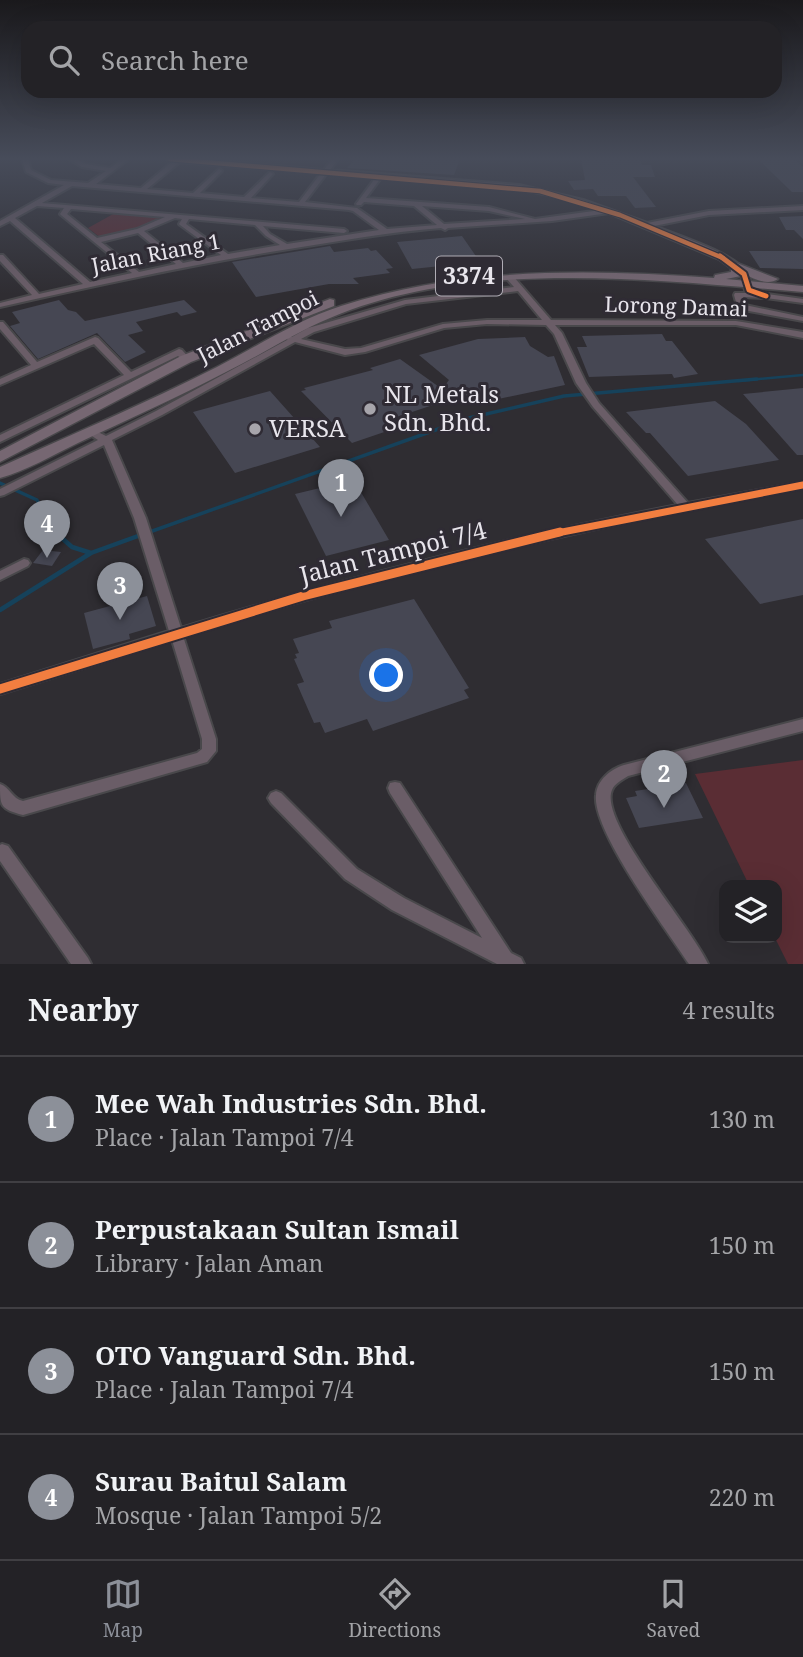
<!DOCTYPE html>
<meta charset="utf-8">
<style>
:root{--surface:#232226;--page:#2f2f32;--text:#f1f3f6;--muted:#a3a4a7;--line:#403f43;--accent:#8c9099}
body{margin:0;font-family:"Noto Serif",serif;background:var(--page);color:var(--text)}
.controls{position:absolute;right:21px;bottom:21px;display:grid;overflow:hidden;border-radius:14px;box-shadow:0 7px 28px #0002}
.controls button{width:63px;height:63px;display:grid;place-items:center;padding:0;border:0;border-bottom:2px solid var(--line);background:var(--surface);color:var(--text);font:35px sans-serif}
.you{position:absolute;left:387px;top:676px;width:24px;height:24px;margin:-18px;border:5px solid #fff;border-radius:50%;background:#1a73e8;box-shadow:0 0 0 10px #1a73e833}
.badge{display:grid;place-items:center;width:46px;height:46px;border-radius:50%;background:var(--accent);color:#fff;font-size:23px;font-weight:700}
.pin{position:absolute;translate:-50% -58px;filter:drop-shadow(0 2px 4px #0008)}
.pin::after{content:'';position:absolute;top:37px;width:24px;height:21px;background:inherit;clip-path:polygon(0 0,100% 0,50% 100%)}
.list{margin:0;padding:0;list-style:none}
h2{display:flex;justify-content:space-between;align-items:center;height:91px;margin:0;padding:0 28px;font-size:30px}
h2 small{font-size:23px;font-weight:400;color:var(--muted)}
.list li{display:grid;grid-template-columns:46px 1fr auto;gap:21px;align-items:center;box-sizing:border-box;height:126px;padding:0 28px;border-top:2px solid var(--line)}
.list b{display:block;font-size:26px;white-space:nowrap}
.list p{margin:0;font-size:23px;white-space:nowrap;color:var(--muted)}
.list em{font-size:23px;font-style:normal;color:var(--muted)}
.icon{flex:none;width:38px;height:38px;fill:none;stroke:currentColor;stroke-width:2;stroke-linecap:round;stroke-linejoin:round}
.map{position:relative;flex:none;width:803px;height:964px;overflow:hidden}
.search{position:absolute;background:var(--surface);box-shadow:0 7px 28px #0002;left:21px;right:21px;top:21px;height:77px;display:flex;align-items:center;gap:18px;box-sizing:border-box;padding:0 24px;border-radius:21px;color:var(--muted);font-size:26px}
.sheet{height:595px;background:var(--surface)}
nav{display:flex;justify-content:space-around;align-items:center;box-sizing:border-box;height:98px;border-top:2px solid var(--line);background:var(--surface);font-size:19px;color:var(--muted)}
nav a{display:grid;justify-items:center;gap:4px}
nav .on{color:var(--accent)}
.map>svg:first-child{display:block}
</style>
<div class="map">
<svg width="803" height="964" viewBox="0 0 803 964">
<rect width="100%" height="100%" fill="#2f2d32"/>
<!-- green -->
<path fill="#5a2d34" d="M115 213 167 217 146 226 101 238 88 228Z
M803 760V964H788L775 938 777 885H749L695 774Z"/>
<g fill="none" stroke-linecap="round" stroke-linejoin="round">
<!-- stream-far2 -->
<path stroke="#16425b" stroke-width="2.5" d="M738 381 803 375"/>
<!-- stream-far1 -->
<path stroke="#16425b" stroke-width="3.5" d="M0 483 37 500 56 534
M144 534 469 418 564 396 757 379"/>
<!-- stream -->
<path stroke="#16425b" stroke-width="4.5" d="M55 532 72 547 91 553
M0 610 91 553 149 532"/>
</g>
<!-- building -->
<path fill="#464753" d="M355 159H460L454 175 347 168Z
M581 159H640L642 165H651L655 177H633L656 207 635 208 626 196H598L593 189 574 190 568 181 585 180Z
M758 159H794L803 167V192H792Z
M803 216V239L794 230H786L779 217Z
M462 236 480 262 412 269 397 242Z
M330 246 334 252 368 248 371 251 376 250 393 268 386 269 390 273 353 278 359 284H329L256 297 232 262Z
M749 251H803V269L760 268Z
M59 300 68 310 76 312 85 321 184 300 197 312 181 316 177 312 136 322 143 331 128 335 146 352 125 362 97 333 38 359 10 326 20 323 12 312Z
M662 334 666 341H672L698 374 674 378 672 374 589 377 577 347H587L582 336Z
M525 337 530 346 548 357 554 356 565 385 470 405 460 396 394 418 402 426 352 443 301 391 306 390 304 388 373 370 370 368 400 359 442 389 449 380 419 355 478 339Z
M803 388V455H797L743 394Z
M270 391 320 447 235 473 193 412Z
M715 401 746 424 779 460 688 476 650 433H646L626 412Z
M345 482H355L389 540 326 556 295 494Z
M803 519V595L760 604 705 539Z
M43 550 61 552 52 566 33 563Z
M147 596 156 626 129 634 130 639 93 649 84 613Z
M414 599 469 688 464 690 469 698 373 731 367 719 325 733 320 722 314 723 297 684 304 682 294 659 297 658 295 654 299 653 293 639 332 628 329 621Z
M686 783 703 818 639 828 626 798 637 796 635 791Z"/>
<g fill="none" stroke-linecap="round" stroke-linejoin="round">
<!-- minor casing -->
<g stroke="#49484b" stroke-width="4">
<path id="minor" d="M22 159H28L31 170 51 180 88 183 106 171 82 167 69 159H76L86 164 110 168 122 159H129L96 184 141 188 173 161 167 159H192L324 170 332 159H338L330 170 519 185 583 200 647 223 709 211 803 206V210L709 215 654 226C677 235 734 253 747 273 750 277 751 284 752 289L767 294 803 299V303L766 298 743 297 745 305 803 317V321L738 309 734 295 735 293H750L745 290 741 275 719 259 609 213 552 221 448 228 445 230 441 228C390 232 339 241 289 249 193 264 97 285 0 307V303L32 295 0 261V255H3L39 294 83 284 10 221 0 226V221L64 185 48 183 26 172ZM180 162 321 173 299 202 251 198 272 175 273 174 270 172 244 197 200 193 222 171 219 169 193 193 147 189ZM327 173 376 177 356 204 357 205H361L364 202 414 206 437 225 387 229 357 208 305 202ZM381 178 519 189 559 197 601 210 535 219 489 207 366 198ZM72 186 349 210 353 211 379 230 287 244 270 234 263 226 344 233 347 231 344 229 42 203ZM37 206 64 208 60 214 61 215 132 273 90 282 15 218ZM422 206 489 211 525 219 444 224ZM71 209 165 217 137 229 97 238 67 214ZM175 218 182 219 179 224 180 225 221 255 183 263 144 231ZM189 219 255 225 266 236 280 245 228 254 186 224ZM138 233 176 264 139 272 101 242Z
M507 276H513L551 320 736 321 803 332V338L736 325H555L562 333 586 383 599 403 688 503 803 482V488C593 526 387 573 183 636L216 739V751L207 762 23 815C0 809 0 806 0 784 10 787 12 799 23 801L197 753 202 749V739L172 640 0 694V684L169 631 134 518 104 445 4 495 0 496V489L98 440 86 432 88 430H94L106 436 156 411 287 340 288 337H292L308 328 405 300 514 287 506 278ZM518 291 542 320H487L443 324 361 348 345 349 301 339 314 332 406 304ZM487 324 546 325 554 334 576 383 593 407 678 505C510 537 344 578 181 628L146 518 112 440 162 415 295 342 345 355 365 352 444 328Z
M0 322H3L37 362 95 337 98 338 131 372 179 349 182 350 190 359 186 362 178 356 0 442V435L124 375 94 344 0 385V379L31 365 0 329Z
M24 559 28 560 30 563 28 566 0 580V571Z
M803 719V731L628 776C622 780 614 784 612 790 598 822 694 930 708 964H689C667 930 592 831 596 795 597 780 611 769 624 765Z
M395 782 400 783 511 953 521 958 524 964H497L392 910 345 879 271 803 268 798 271 793 276 791 281 793 357 869 404 898 482 938 390 793 388 788 390 783Z
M2 844 8 846 88 958 91 964H71L0 861V845Z"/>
</g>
<!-- primary casing -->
<g stroke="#49484b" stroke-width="3">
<path id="primary" d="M737 263 778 279C768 286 753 279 743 273L741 276 726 279 803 286V292C655 280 470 258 330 318 294 333 261 355 226 372 178 397 127 420 78 443 53 455 26 471 0 478V467C73 434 146 403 217 367 258 346 297 320 341 306 461 267 589 269 714 278L715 275 731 272V266Z
M330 299 334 300V306L191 362 0 462V451L181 356Z"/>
</g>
<!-- minor -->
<use href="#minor" fill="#6a5d67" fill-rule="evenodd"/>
<!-- primary -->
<use href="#primary" fill="#766772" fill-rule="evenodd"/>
<!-- cycleway-far3 casing -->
<g stroke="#2f2b34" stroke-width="7">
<path id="cycleway-far3" d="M170 159 540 191 620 215 723 258"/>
</g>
<!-- cycleway-far2 casing -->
<g stroke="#2f2b34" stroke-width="9">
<path id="cycleway-far2" d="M720 256 744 274 749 290 766 296"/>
</g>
<!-- cycleway-far1 casing -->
<g stroke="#2f2b34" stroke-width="11">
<path id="cycleway-far1" d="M552 534 803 485"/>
</g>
<!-- cycleway casing -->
<g stroke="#2f2b34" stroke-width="13">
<path id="cycleway" d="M0 689 303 596 560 532"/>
</g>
<!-- cycleway-far3 -->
<use href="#cycleway-far3" stroke="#f27e40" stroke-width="4.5"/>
<!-- cycleway-far2 -->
<use href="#cycleway-far2" stroke="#f27e40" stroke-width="5"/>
<!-- cycleway-far1 -->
<use href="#cycleway-far1" stroke="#f27e40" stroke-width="7"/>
<!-- cycleway -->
<use href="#cycleway" stroke="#f27e40" stroke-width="9"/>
</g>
<!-- sky -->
<linearGradient id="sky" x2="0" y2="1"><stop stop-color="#1a191c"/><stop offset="0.54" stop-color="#474c5a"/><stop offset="1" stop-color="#474c5a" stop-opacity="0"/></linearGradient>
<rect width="803" height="294" fill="url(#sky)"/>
<!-- markers -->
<g fill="#a7a5ab" stroke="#2f2b34" stroke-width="2.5">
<circle cx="370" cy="409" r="7"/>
<circle cx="255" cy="429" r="7"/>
</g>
<g text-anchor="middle" stroke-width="6" stroke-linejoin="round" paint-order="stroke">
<!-- far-street labels -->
<g font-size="21" fill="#e8e5ec" stroke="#2f2b34">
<text transform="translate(156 254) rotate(-11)" y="7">Jalan Riang 1</text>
<text transform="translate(676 307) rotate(2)" y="7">Lorong Damai</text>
<text transform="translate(258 327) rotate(-27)" y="7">Jalan Tampoi</text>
</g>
<!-- shield labels -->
<rect fill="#2f2b34" stroke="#b0adb5" stroke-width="2" x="436" y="256.5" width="66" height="39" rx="5"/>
<g font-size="23" font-weight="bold" fill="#e8e5ec">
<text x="469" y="284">3374</text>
</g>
<!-- poi labels -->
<g font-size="24" fill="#e8e5ec" stroke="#2f2b34" text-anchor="start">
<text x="384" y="403">NL Metals<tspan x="384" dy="28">Sdn. Bhd.</tspan></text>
<text x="269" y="437">VERSA</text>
</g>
<!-- street labels -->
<g font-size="24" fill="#e8e5ec" stroke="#2f2b34">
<text transform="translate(393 553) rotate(-14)" y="8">Jalan Tampoi 7/4</text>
</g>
</g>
</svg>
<div class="controls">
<button><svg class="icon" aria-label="layers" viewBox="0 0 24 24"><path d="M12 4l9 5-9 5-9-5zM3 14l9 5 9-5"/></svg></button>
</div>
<div class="you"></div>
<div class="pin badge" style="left:341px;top:517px">1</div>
<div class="pin badge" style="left:664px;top:808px">2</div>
<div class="pin badge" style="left:120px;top:620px">3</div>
<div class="pin badge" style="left:47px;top:558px">4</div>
<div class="search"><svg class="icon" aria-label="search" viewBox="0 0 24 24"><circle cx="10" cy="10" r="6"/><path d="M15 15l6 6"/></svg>Search here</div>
</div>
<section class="sheet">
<h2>Nearby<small>4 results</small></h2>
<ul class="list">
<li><span class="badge">1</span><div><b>Mee Wah Industries Sdn. Bhd.</b><p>Place · Jalan Tampoi 7/4</p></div><em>130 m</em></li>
<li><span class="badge">2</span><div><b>Perpustakaan Sultan Ismail</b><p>Library · Jalan Aman</p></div><em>150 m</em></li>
<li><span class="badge">3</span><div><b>OTO Vanguard Sdn. Bhd.</b><p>Place · Jalan Tampoi 7/4</p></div><em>150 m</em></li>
<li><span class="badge">4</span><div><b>Surau Baitul Salam</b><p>Mosque · Jalan Tampoi 5/2</p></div><em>220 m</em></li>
</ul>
</section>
<nav>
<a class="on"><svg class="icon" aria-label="map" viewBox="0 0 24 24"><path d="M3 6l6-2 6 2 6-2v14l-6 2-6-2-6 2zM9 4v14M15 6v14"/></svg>Map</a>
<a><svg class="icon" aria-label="directions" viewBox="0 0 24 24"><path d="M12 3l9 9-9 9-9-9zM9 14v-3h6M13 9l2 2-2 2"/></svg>Directions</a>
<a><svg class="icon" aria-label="saved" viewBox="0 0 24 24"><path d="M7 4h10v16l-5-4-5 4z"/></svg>Saved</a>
</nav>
